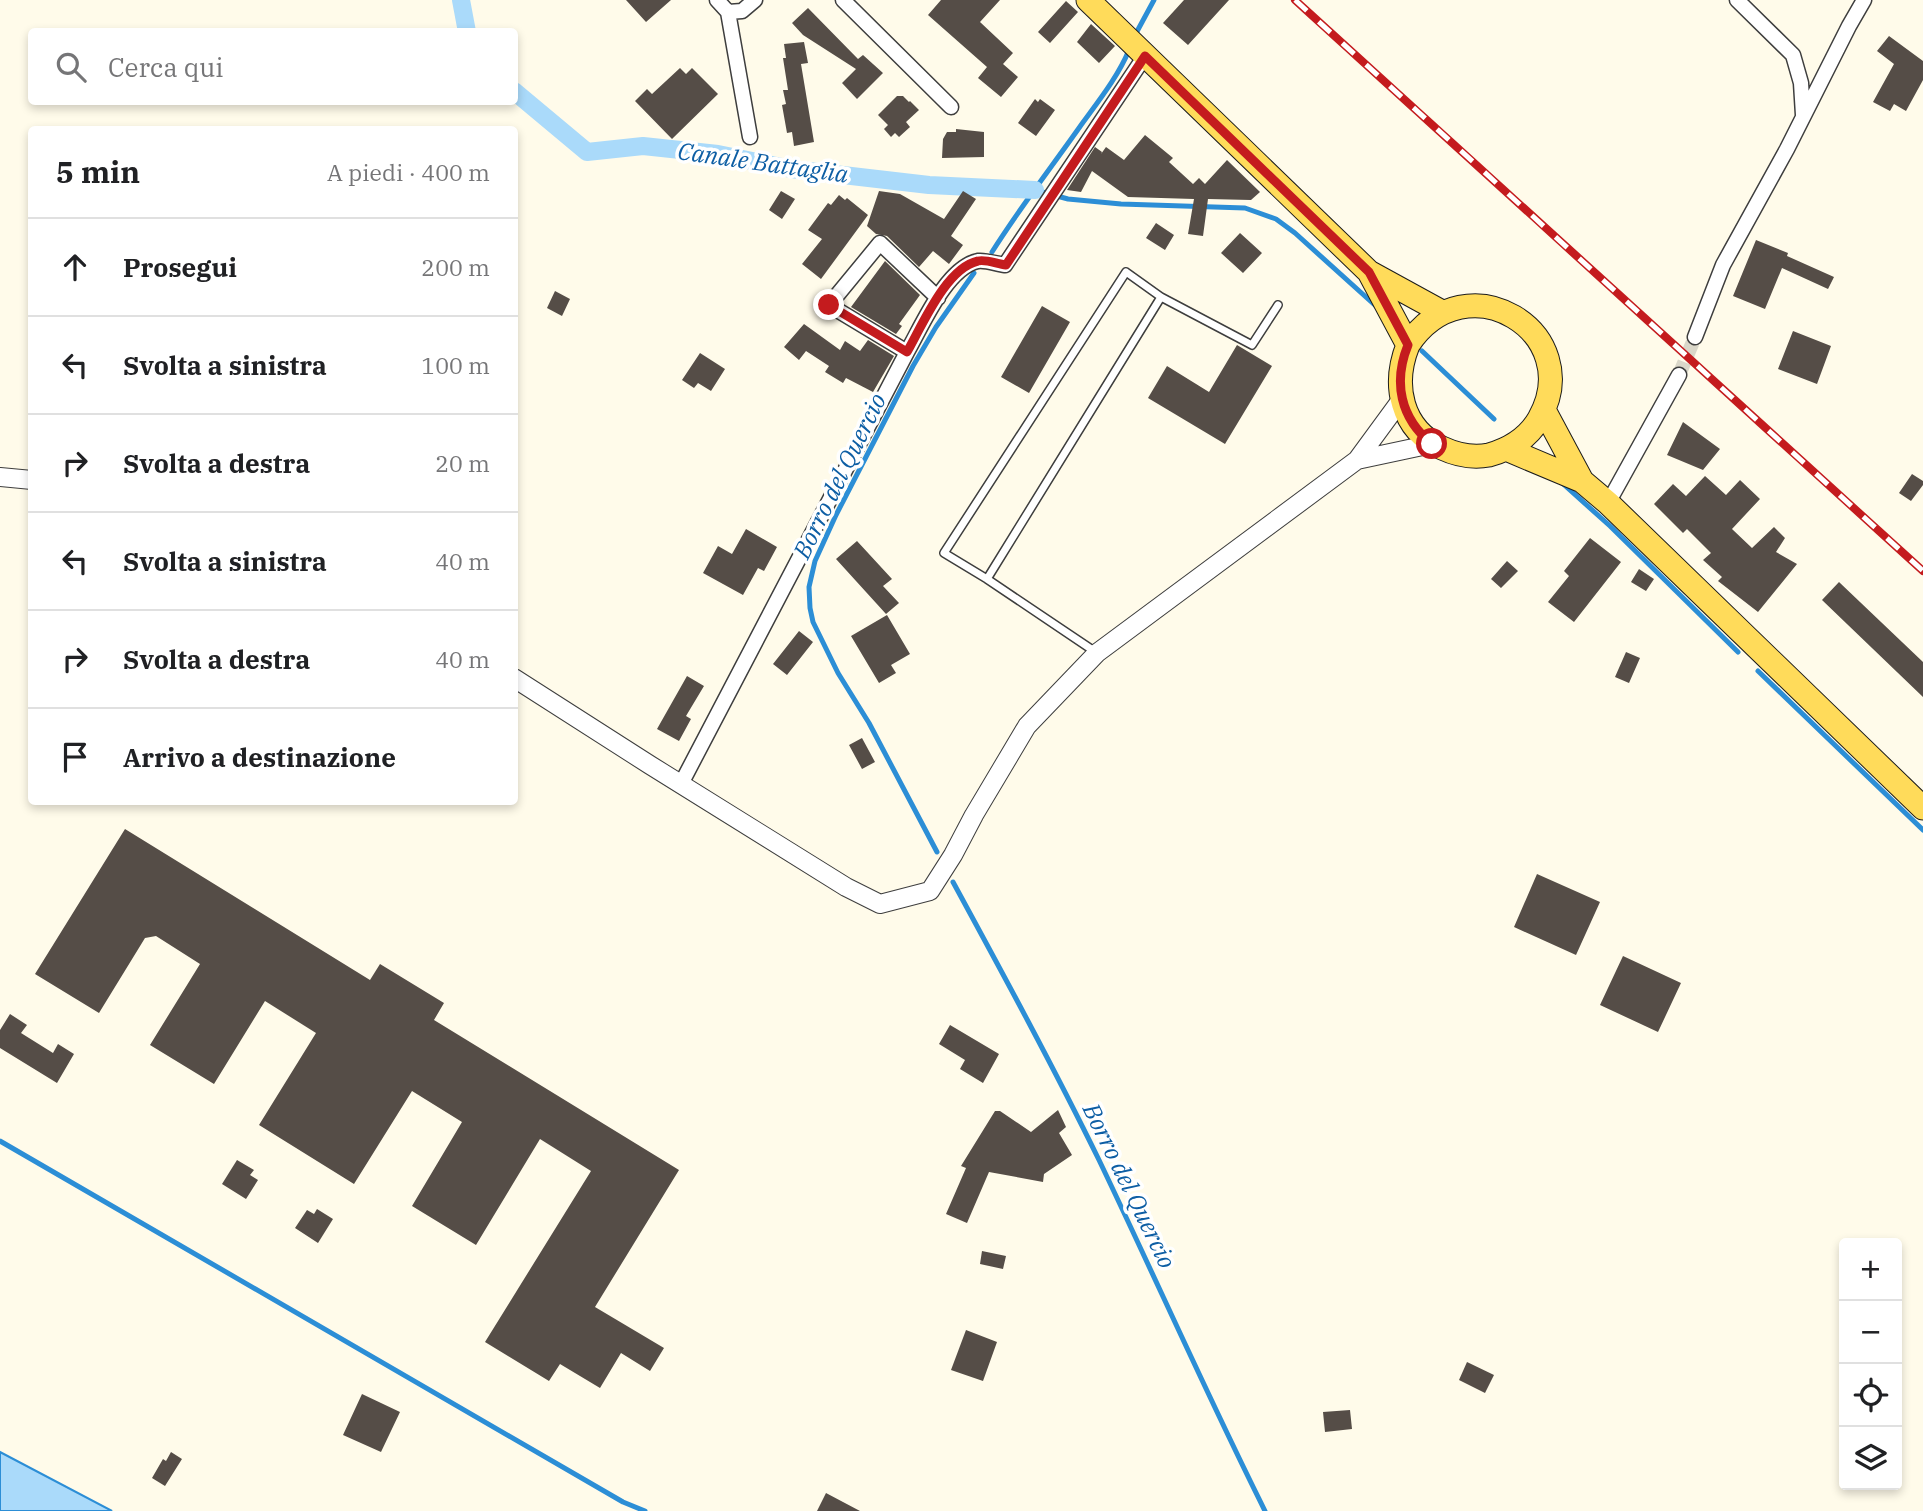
<!DOCTYPE html>
<html lang="it">
<meta charset="utf-8">
<style>
:root{--surface:#fff;--page:#f2f2f2;--text:#202124;--muted:#757577;--line:#e0e0e0}
body{margin:0;font-family:"IBM Plex Serif",serif;background:var(--page);color:var(--text)}
.controls{position:absolute;right:21px;bottom:21px;display:grid;overflow:hidden;border-radius:7px;box-shadow:0 4px 10px #0003}
.controls button{width:63px;height:63px;display:grid;place-items:center;padding:0;border:0;border-bottom:2px solid var(--line);background:var(--surface);color:var(--text);font:35px sans-serif}
.stop{position:absolute;width:21px;height:21px;margin:-16px;border:5px solid #c41b1e;border-radius:50%;background:#fff}
.stop.end{background:#c41b1e;border-color:#fff;box-shadow:0 2px 7px #0008}
.list{margin:0;padding:0;list-style:none}
h2{display:flex;justify-content:space-between;align-items:center;height:91px;margin:0;padding:0 28px;font-size:30px}
h2 small{font-size:23px;font-weight:400;color:var(--muted)}
.list li{display:grid;grid-template-columns:46px 1fr auto;gap:21px;align-items:center;box-sizing:border-box;height:98px;padding:0 28px;border-top:2px solid var(--line)}
.list b{display:block;font-size:26px;white-space:nowrap}
.list em{font-size:23px;font-style:normal;color:var(--muted)}
.icon{flex:none;width:38px;height:38px;fill:none;stroke:currentColor;stroke-width:2;stroke-linecap:round;stroke-linejoin:round}
.map{position:relative;flex:none;width:1923px;height:1511px;overflow:hidden}
.search{position:absolute;background:var(--surface);box-shadow:0 4px 10px #0003;left:28px;top:28px;width:490px;height:77px;display:flex;align-items:center;gap:18px;box-sizing:border-box;padding:0 24px;border-radius:7px;color:var(--muted);font-size:26px}
.panel{position:absolute;background:var(--surface);box-shadow:0 4px 10px #0003;left:28px;top:126px;width:490px;height:679px;border-radius:7px}
.map>svg:first-child{display:block}
</style>
<div class="map">
<svg width="1923" height="1511" viewBox="0 0 1923 1511">
<rect width="100%" height="100%" fill="#fffbea"/>
<!-- water -->
<path fill="#aadafa" stroke="#2c8ed6" stroke-width="2" d="M0 1452 112 1511H0Z"/>
<g fill="none" stroke-linecap="round" stroke-linejoin="round">
<!-- stream -->
<path stroke="#2c8ed6" stroke-width="5" d="M1134 37 1154 0
M1035 190 1068 199 1121 204 1245 208 1276 219 1295 233 1377 307
M992 252C1019 209 1050 169 1079 128 1097 103 1118 77 1129 50
M1422 351 1494 419
M1561 482 1610 526 1738 652
M1758 671 1923 830
M937 852 869 723 838 673 813 622 810 608 809 587 815 561 836 515 913 366 936 327 974 273
M953 882C1003 974 1053 1066 1099 1160 1155 1277 1207 1395 1265 1511
M0 1141 623 1502 645 1511"/>
<!-- canal -->
<path stroke="#aadafa" stroke-width="18" d="M461 0 467 32
M514 91 587 152 643 146 718 154 791 169 929 185 1035 190"/>
</g>
<!-- building -->
<path fill="#554d47" d="M626 0H671L646 22Z
M941 0H1000L980 22 1013 53 1003 64 1018 77 1001 97 978 78 987 67 928 15Z
M1184 0H1229L1188 45 1163 23Z
M1066 1 1078 12 1050 43 1038 32Z
M808 8 858 59 863 55 883 73 857 99 842 83 856 69 803 35 792 23Z
M1091 24 1115 46 1099 63 1077 42Z
M1889 36 1923 61V80L1906 111 1894 104 1890 111 1873 102 1894 64 1877 51Z
M804 42 808 63 801 64 814 142 794 146 792 132 787 133 782 105 786 104 783 90H788L783 58H786L784 44Z
M680 68 686 74 692 68 718 94 672 139 635 101 647 89 652 94Z
M897 96H903L909 102 910 101 919 110 906 122 910 127 899 137 895 133 891 137 884 129 888 125 878 115Z
M1035 99 1038 102 1040 99 1055 110 1036 136 1018 123Z
M956 129 984 132V157L942 158 943 139 947 132H956Z
M1145 135 1173 158 1169 162 1193 184 1199 178 1205 184 1227 160 1260 192 1251 200 1208 199 1203 236 1188 234 1194 199 1128 197 1092 171 1081 192 1067 190 1095 147 1102 152 1101 154 1106 147 1124 160Z
M781 191 795 199 782 219 769 210Z
M879 191 900 194 944 219 963 191 976 199 951 236 963 245 949 264 933 251 919 267 887 236 876 234 867 226Z
M839 195 845 200 847 198 868 215 821 279 802 264 822 239 808 230 828 203 831 205Z
M1156 223 1174 235 1165 250 1146 238Z
M1240 233 1262 253 1243 273 1221 253Z
M1756 240 1788 253 1787 256 1834 277 1828 289 1782 268 1765 309 1733 296Z
M885 261 920 295 899 324 902 326 896 334 851 307Z
M555 291 570 299 562 316 547 308Z
M1042 306 1070 322 1029 393 1001 377Z
M804 324 840 350 845 341 860 351 868 340 894 356 873 392 846 378 843 383 825 372 829 366 806 351 799 360 784 347Z
M1793 331 1831 346 1817 384 1778 369Z
M1237 345 1272 366 1225 444 1148 398 1167 366 1209 392Z
M700 353 725 369 711 391 698 383 694 388 682 380Z
M1683 422 1720 449 1703 470 1667 455Z
M1912 474 1923 481V485L1911 501 1899 493Z
M1705 476 1726 495 1740 480 1760 499 1732 529 1752 548 1774 527 1785 538 1776 552 1797 564 1758 612 1718 581 1722 577 1703 560 1711 553 1687 529 1683 533 1654 504 1673 484 1686 496Z
M746 529 777 547 764 571 758 568 743 595 703 573 718 546 732 554Z
M1590 538 1621 562 1574 622 1548 602 1569 576 1564 571Z
M857 541 892 579 883 586 899 603 886 614 836 559Z
M1507 561 1518 571 1501 588 1491 579Z
M1639 569 1654 579 1646 591 1631 582Z
M1839 582 1923 662V697L1822 600Z
M887 615 910 654 891 665 896 673 879 683 851 636Z
M799 631 813 642 787 675 773 664Z
M1626 652 1640 658 1629 683 1615 677Z
M687 676 704 686 686 716 691 719 679 741 657 729Z
M862 738 875 762 862 769 849 745Z
M125 829 370 980 380 964 444 1003 434 1020 679 1170 595 1307 664 1348 650 1371 621 1353 600 1388 560 1364 549 1381 485 1342 591 1171 540 1139 476 1245 412 1206 462 1122 412 1091 354 1184 259 1125 316 1033 265 1001 214 1084 150 1045 200 964 156 936 145 938 99 1013 35 974Z
M1537 874 1600 902 1576 955 1514 927Z
M1623 956 1681 983 1658 1032 1600 1005Z
M10 1014 27 1025 21 1033 53 1053 58 1044 74 1054 57 1083 0 1048V1030Z
M950 1025 999 1054 983 1083 960 1069 965 1060 939 1044Z
M1058 1110 1066 1127 1059 1133 1072 1155 1044 1174 1043 1182 989 1172 967 1223 946 1214 966 1168 961 1166 995 1111H1000L1031 1132Z
M237 1160 254 1170 250 1175 258 1180 246 1199 222 1184Z
M317 1209 333 1219 318 1243 295 1228 307 1210 314 1214Z
M982 1251 1006 1256 1003 1269 980 1264Z
M966 1330 997 1342 983 1381 951 1370Z
M1467 1362 1494 1375 1485 1393 1459 1380Z
M362 1394 400 1412 381 1452 343 1435Z
M1350 1410 1352 1429 1325 1432 1323 1412Z
M171 1452 182 1459 165 1486 152 1478 163 1459 166 1461Z
M826 1493 860 1511H817Z"/>
<g fill="none" stroke-linecap="round" stroke-linejoin="round">
<!-- minor-tunnel -->
<path stroke="#dad7c9" stroke-width="14" stroke-dasharray="14 7" stroke-linecap="butt" d="M1679 375 1695 337"/>
<!-- service casing -->
<g stroke="#3e3e3e" stroke-width="10">
<path id="service" d="M1161 297 1252 345 1278 305
M987 579 944 553 1126 272 1161 297 987 579 1097 653"/>
</g>
<!-- minor casing -->
<g stroke="#3e3e3e" stroke-width="17">
<path id="minor" d="M717 0 728 12 750 137
M843 0 951 107
M1737 0 1793 55 1801 83 1803 115
M728 12 742 11 755 0
M1695 337 1723 265 1787 149 1849 26 1864 0
M907 352 829 305 880 243 938 298
M1608 503 1679 375
M681 784 907 352C922 326 946 268 978 261 986 260 997 264 1005 265L1145 56"/>
</g>
<!-- tertiary casing -->
<g stroke="#3e3e3e" stroke-width="20">
<path id="tertiary" d="M1357 460 1432 444
M0 477 32 480
M514 678 650 765 846 887 880 904 930 891 953 855 974 815 1027 726 1097 653 1357 460 1401 400"/>
</g>
<!-- primary casing -->
<g stroke="#1c1c1c" stroke-width="25">
<path id="primary" d="M1088 0 1369 272 1442 312
M1369 272 1408 345C1392 385 1401 429 1442 448 1457 455 1473 458 1489 455 1510 449 1528 438 1539 419 1588 333 1466 257 1408 345
M1544 410 1582 481
M1506 449 1582 481 1608 503 1923 808"/>
</g>
<!-- service -->
<use href="#service" stroke="#fff" stroke-width="7"/>
<!-- minor -->
<use href="#minor" stroke="#fff" stroke-width="14"/>
<!-- tertiary -->
<use href="#tertiary" stroke="#fff" stroke-width="18"/>
<!-- primary -->
<use href="#primary" stroke="#ffdb5a" stroke-width="23"/>
<!-- rail casing -->
<g stroke="#c41b1e" stroke-width="8">
<path id="rail" d="M1295 0 1923 571"/>
</g>
<!-- rail -->
<use href="#rail" stroke="#fff" stroke-width="5" stroke-dasharray="16" stroke-linecap="butt"/>
</g>
<g fill="none" stroke-linecap="round" stroke-linejoin="round">
<!-- route -->
<path stroke="#c41b1e" stroke-width="9" d="M829 305 907 352C922 326 946 268 978 261 986 259 997 264 1006 265L1145 56 1369 272 1408 345C1393 382 1400 418 1432 444"/>
</g>
<g text-anchor="middle" stroke-width="7" stroke-linejoin="round" paint-order="stroke">
<!-- water labels -->
<g font-size="24" font-style="italic" fill="#0d5ea4" stroke="#fff">
<text transform="translate(763 163) rotate(8)" y="8">Canale Battaglia</text>
<text transform="translate(840 476) rotate(-64)" y="8">Borro del Quercio</text>
<text transform="translate(1129 1186) rotate(64)" y="8">Borro del Quercio</text>
</g>
</g>
</svg>
<div class="controls">
<button>+</button>
<button>−</button>
<button><svg class="icon" aria-label="locate" viewBox="0 0 24 24"><circle cx="12" cy="12" r="6"/><path d="M12 2v4M12 18v4M2 12h4M18 12h4"/></svg></button>
<button><svg class="icon" aria-label="layers" viewBox="0 0 24 24"><path d="M12 4l9 5-9 5-9-5zM3 14l9 5 9-5"/></svg></button>
</div>
<div class="stop" style="left:1432px;top:444px"></div>
<div class="stop end" style="left:829px;top:305px"></div>
<div class="search"><svg class="icon" aria-label="search" viewBox="0 0 24 24"><circle cx="10" cy="10" r="6"/><path d="M15 15l6 6"/></svg>Cerca qui</div>
<section class="panel">
<h2>5 min<small>A piedi · 400 m</small></h2>
<ul class="list">
<li><svg class="icon" aria-label="ahead" viewBox="0 0 24 24"><path d="M12 20V5M6 11l6-6 6 6"/></svg><div><b>Prosegui</b></div><em>200 m</em></li>
<li><svg class="icon" aria-label="left" viewBox="0 0 24 24"><path d="M17 20v-9H6M10 6l-5 5 5 5"/></svg><div><b>Svolta a sinistra</b></div><em>100 m</em></li>
<li><svg class="icon" aria-label="right" viewBox="0 0 24 24"><path d="M7 20v-9h11M14 6l5 5-5 5"/></svg><div><b>Svolta a destra</b></div><em>20 m</em></li>
<li><svg class="icon" aria-label="left" viewBox="0 0 24 24"><path d="M17 20v-9H6M10 6l-5 5 5 5"/></svg><div><b>Svolta a sinistra</b></div><em>40 m</em></li>
<li><svg class="icon" aria-label="right" viewBox="0 0 24 24"><path d="M7 20v-9h11M14 6l5 5-5 5"/></svg><div><b>Svolta a destra</b></div><em>40 m</em></li>
<li><svg class="icon" aria-label="arrive" viewBox="0 0 24 24"><path d="M6 21V4h12l-3 4 3 4H6"/></svg><div><b>Arrivo a destinazione</b></div></li>
</ul>
</section>
</div>
